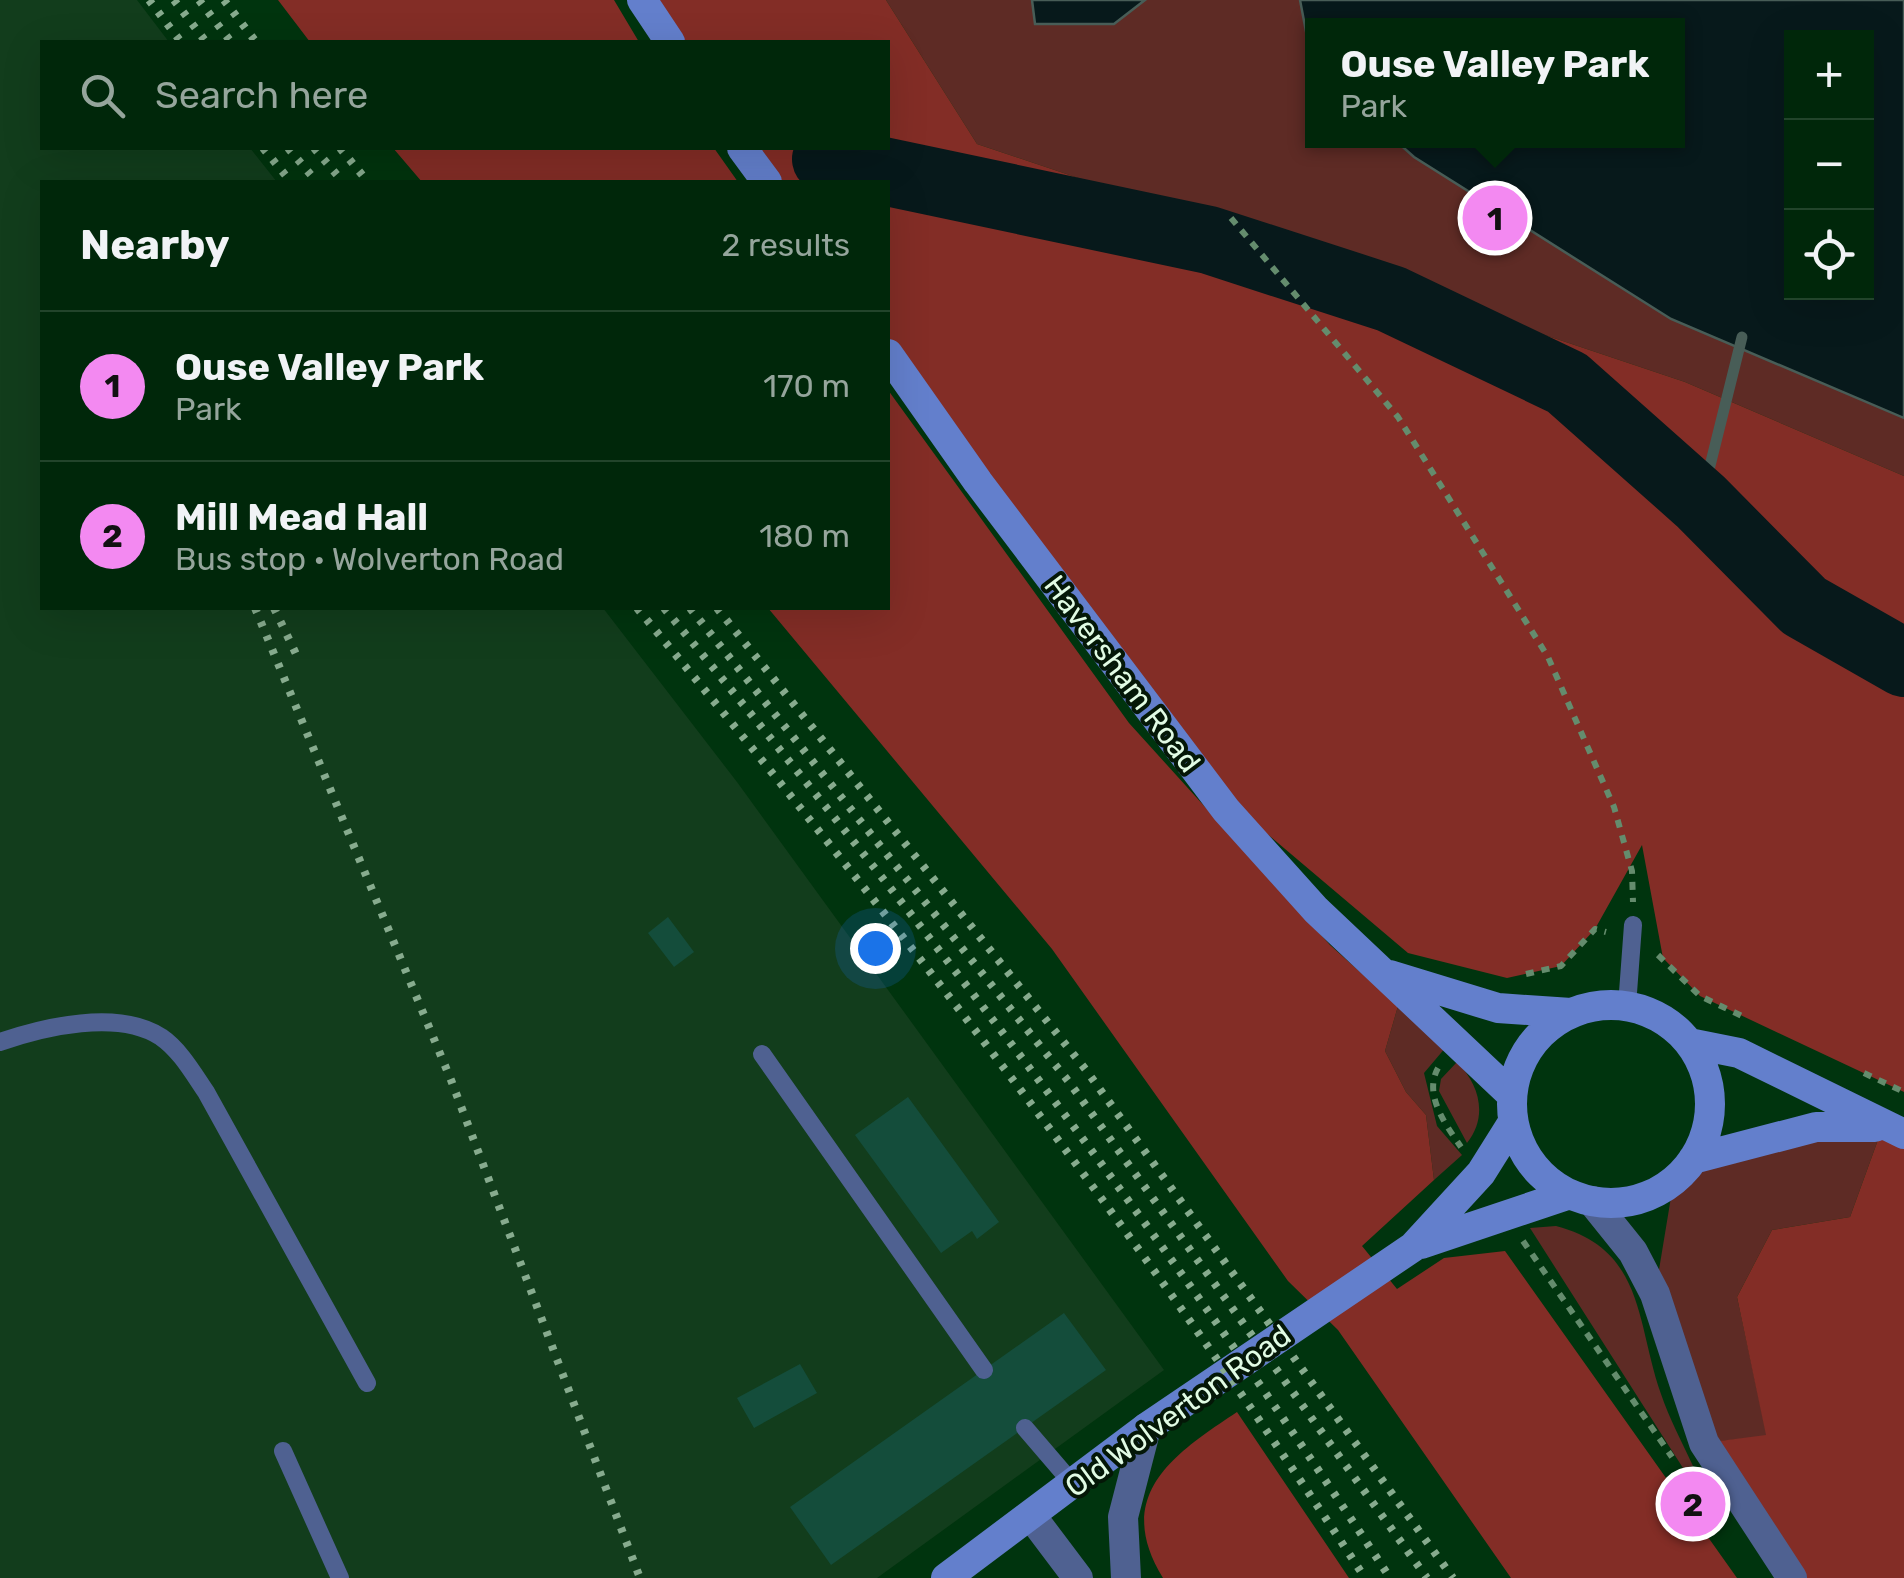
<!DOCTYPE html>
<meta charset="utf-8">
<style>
:root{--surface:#00270a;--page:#0e3318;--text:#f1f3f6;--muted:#95a59c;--line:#22442b;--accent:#f389f1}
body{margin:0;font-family:Rubik,sans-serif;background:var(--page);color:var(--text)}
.controls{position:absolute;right:30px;top:30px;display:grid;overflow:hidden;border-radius:0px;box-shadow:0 10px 40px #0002}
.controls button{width:90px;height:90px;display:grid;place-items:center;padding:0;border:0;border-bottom:2px solid var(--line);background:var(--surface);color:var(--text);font:50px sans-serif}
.you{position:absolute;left:875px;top:948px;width:35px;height:35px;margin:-25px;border:8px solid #fff;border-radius:50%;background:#1a73e8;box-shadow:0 0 0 15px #1a73e833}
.badge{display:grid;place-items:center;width:65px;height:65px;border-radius:50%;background:var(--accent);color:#111;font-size:32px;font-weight:700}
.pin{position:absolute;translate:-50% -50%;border:5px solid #fff;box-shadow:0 2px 10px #0006}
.popup{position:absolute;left:1305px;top:18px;width:380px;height:130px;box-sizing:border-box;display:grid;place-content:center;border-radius:0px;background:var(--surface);filter:drop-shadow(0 2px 8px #0005);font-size:32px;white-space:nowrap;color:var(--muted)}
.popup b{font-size:38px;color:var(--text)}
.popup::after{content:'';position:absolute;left:50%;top:100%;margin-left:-20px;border:20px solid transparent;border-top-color:var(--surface)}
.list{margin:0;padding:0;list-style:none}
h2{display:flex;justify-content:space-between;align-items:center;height:130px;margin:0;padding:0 40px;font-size:42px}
h2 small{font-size:32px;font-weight:400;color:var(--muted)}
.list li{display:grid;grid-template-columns:65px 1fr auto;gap:30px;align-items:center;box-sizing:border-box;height:150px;padding:0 40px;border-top:2px solid var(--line)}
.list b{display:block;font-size:38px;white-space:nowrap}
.list p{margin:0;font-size:32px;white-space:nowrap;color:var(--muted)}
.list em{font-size:32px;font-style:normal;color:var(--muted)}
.icon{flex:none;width:55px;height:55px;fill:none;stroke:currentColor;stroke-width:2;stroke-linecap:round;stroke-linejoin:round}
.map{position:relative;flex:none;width:1904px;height:1578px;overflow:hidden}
.search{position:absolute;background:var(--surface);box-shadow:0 10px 40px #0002;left:40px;top:40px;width:850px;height:110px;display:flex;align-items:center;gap:25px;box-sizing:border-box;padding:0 35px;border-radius:0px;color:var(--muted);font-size:38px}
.panel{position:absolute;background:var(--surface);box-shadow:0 10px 40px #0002;left:40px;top:180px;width:850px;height:430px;border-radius:0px}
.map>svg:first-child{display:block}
</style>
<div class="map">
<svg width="1904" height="1578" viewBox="0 0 1904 1578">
<rect width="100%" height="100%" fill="#00340e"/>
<!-- built -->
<path fill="#123d1c" d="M0 0H137L169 42H42V148H250L277 182H42V608H603L737 782 1164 1370 877 1578H0Z"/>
<!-- green -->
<path fill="#5e2b25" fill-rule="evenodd" d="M886 0H1904V476L1685 382 977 144ZM1312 26H1678V140H1312ZM1792 38H1866V292H1792Z
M1398 1006 1446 1047 1424 1073 1437 1126 1462 1155 1434 1180 1426 1115 1406 1092 1385 1051Z
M1457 1062C1480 1085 1488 1117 1467 1143L1439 1091 1441 1079Z
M1883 1126 1850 1217 1772 1230 1737 1297 1767 1436 1704 1443 1655 1294 1674 1179 1684 1170Z
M1556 1226C1645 1249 1636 1323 1661 1394 1669 1418 1682 1442 1693 1466L1683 1468 1530 1228Z"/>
<!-- forest -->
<path fill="#832d26" d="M278 0H614L639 42H310Z
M642 0H886L977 144 1685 382 1904 476V1092L1700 996 1663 958 1642 845 1595 929 1561 966 1507 978 1408 953 1201 778 888 354V182H767L742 148H888V42H670Z
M393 148H714L738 182H422Z
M888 390 1129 723 1330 945 1398 1006 1385 1051 1406 1092 1426 1115 1434 1180 1362 1246 1397 1289 1444 1258 1505 1251 1737 1578H1511L1338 1330 1288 1281 1052 949 768 608H888Z
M1883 1126 1904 1134V1578H1792L1704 1443 1766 1435 1737 1297 1772 1230 1850 1217Z
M1237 1412 1349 1578H1163C1112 1495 1174 1454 1237 1412Z"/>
<!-- water -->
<path fill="#07191b" stroke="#485d57" stroke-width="2.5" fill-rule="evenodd" d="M1032 0H1145L1114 24H1035Z
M1300 0H1904V418L1671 319 1414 157 1396 141 1678 140V26H1312V63ZM1792 38H1866V292H1792Z"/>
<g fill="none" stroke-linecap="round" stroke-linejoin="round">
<!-- stream -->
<path stroke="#485d57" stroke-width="11" d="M1701 502 1742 337"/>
<!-- river -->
<path stroke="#07191b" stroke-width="68" d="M826 159 1209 240 1391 299 1567 383 1701 502 1804 606 1904 663"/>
</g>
<!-- building -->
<path fill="#144d3b" d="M668 917 694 952 674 967 648 933Z
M908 1097 999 1222 977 1239 972 1231 941 1253 855 1135Z
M1064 1313 1106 1370 831 1565 790 1507Z
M800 1364 817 1393 754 1428 737 1398Z"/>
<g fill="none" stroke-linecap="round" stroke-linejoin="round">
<!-- path -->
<path stroke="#648c6d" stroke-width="6" stroke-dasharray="8 8" stroke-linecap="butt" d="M1231 218 1398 417 1548 657 1614 807 1632 871 1633 902
M1658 955 1700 996 1744 1017
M1526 974 1561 966 1595 929 1606 932
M1438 1068C1423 1095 1446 1125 1461 1147
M1864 1073 1904 1092
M1523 1241 1672 1457"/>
<!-- lane -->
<path stroke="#4f6191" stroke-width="18" d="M1627 1006 1633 925
M0 1042C44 1027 118 1009 161 1037 180 1050 193 1073 206 1092L367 1383
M762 1054 984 1370
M1025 1428 1073 1484
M283 1451 340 1578"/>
<!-- street -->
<path stroke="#4f6191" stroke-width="30" d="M1592 1201 1633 1252 1655 1294 1704 1443 1792 1578
M1032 1517 1078 1578
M1126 1578 1123 1517 1146 1428"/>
<!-- secondary -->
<path stroke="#637fcc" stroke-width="30" d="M642 0 670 42
M742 148 767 182
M888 354 978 482 1226 810 1316 910 1512 1095
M1390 975 1498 1008 1571 1013
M1512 1104a99 99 0 1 1 198 0a99 99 0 1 1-198 0Z
M1689 1043 1739 1053 1904 1134
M1693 1159 1816 1127H1875
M1421 1244 1570 1194
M946 1578 1146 1428 1413 1247 1481 1173 1513 1122"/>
<!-- rail -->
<path stroke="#87ab8e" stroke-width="8" stroke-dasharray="5 10" stroke-linecap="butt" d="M149 0 181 42
M174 0 206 42
M199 0 231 42
M224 0 256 42
M263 148 291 182
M288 148 317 182
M314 148 343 182
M340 148 368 182
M255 608 451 1080 640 1578
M274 608 296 654
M637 608C895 919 1144 1239 1365 1578
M664 608C921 919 1169 1239 1390 1578
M690 608 1069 1082 1427 1578
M717 608 1086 1070 1453 1578"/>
</g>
<g text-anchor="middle" stroke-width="8" stroke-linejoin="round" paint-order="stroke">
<!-- street labels -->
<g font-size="30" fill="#e1fbe4" stroke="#041707">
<text transform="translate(1122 674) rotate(53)" y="10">Haversham Road</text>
<text transform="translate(1178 1411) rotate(-36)" y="10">Old Wolverton Road</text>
</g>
</g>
</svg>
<div class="controls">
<button>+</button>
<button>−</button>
<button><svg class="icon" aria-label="locate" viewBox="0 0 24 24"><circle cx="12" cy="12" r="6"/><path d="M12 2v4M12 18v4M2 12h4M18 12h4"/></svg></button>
</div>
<div class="you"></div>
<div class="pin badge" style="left:1495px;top:218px">1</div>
<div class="popup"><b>Ouse Valley Park</b>Park</div>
<div class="pin badge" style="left:1693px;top:1504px">2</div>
<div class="search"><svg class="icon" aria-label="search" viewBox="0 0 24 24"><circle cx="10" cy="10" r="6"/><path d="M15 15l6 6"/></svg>Search here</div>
<section class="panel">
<h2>Nearby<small>2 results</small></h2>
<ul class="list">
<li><span class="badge">1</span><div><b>Ouse Valley Park</b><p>Park</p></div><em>170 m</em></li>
<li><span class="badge">2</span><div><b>Mill Mead Hall</b><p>Bus stop · Wolverton Road</p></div><em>180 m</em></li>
</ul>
</section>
</div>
